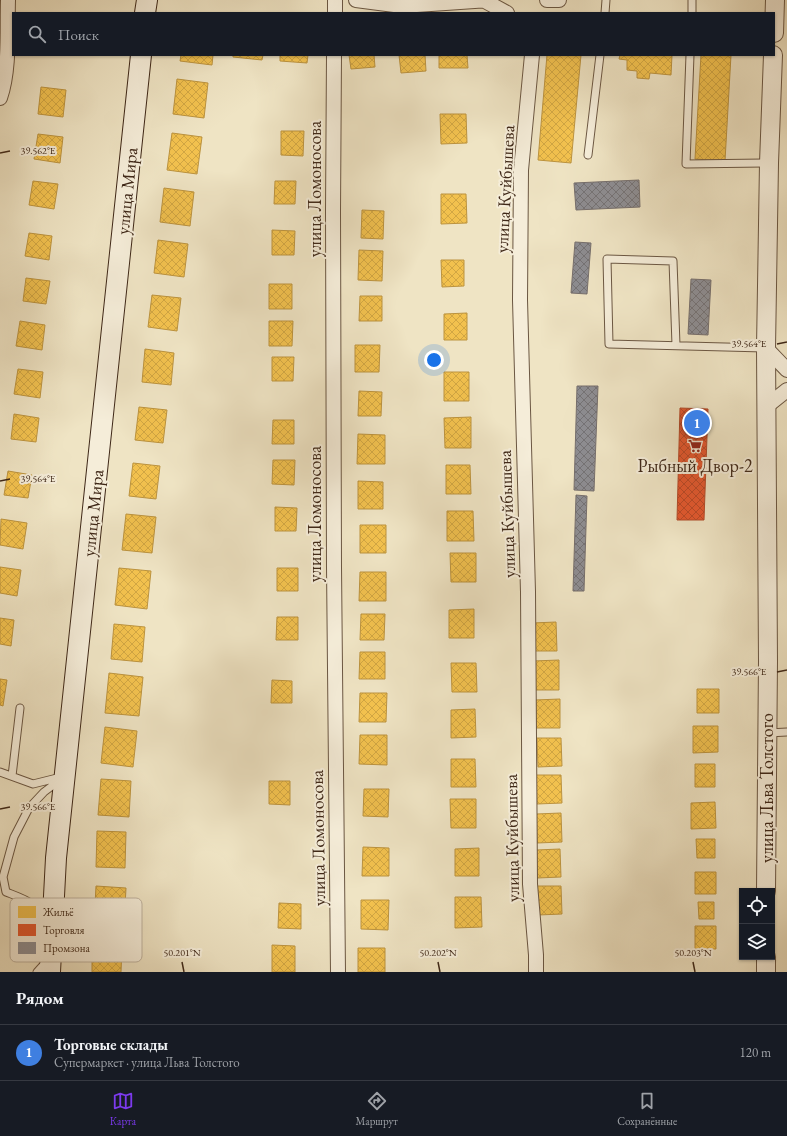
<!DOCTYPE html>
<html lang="ru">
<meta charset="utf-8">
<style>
:root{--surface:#171b24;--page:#20242c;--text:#f1f3f6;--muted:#9ea1a6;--line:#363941;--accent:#7c3aed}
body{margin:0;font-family:"EB Garamond",serif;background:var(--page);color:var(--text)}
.controls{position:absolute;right:12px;bottom:12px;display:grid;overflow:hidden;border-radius:0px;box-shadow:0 1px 3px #0004}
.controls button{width:36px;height:36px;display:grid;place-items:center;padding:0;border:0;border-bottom:1px solid var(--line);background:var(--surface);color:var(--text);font:20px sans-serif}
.you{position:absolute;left:434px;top:360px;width:14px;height:14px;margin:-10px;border:3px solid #fff;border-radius:50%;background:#1a73e8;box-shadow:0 0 0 6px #1a73e833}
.badge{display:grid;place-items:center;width:26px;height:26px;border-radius:50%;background:var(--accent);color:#fff;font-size:13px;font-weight:700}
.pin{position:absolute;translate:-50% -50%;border:2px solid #fff;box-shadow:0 1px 4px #0006}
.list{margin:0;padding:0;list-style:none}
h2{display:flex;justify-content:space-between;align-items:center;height:52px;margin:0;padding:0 16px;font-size:17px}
h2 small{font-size:13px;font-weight:400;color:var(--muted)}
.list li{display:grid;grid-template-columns:26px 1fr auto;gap:12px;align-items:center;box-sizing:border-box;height:56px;padding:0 16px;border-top:1px solid var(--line)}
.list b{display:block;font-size:15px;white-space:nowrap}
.list p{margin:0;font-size:13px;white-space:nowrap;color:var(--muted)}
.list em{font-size:13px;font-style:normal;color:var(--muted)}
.icon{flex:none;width:22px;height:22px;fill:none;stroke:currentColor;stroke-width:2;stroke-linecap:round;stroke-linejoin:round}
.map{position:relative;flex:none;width:787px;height:972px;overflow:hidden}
.search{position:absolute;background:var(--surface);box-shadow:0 1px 3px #0004;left:12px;right:12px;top:12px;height:44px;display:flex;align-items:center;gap:10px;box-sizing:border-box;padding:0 14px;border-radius:0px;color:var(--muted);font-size:15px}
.sheet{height:108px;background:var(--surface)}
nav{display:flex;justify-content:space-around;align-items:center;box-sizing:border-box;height:56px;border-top:1px solid var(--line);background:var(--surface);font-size:11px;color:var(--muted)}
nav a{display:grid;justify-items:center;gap:2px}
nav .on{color:var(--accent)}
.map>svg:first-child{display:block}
</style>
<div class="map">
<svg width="787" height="972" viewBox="0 0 787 972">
<defs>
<pattern id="homes-cross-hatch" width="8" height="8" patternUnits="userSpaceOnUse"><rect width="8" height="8" fill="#f2c14e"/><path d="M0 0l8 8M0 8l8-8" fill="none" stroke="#d1a643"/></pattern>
<pattern id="shops-cross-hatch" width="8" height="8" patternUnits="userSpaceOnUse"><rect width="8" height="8" fill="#e4572e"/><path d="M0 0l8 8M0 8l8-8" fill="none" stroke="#ba4826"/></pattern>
<pattern id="industry-cross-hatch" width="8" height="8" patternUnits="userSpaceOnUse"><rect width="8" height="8" fill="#8d8d92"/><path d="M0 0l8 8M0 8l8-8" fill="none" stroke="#757376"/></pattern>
</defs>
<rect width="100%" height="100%" fill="#efe4c4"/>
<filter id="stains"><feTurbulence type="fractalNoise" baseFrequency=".005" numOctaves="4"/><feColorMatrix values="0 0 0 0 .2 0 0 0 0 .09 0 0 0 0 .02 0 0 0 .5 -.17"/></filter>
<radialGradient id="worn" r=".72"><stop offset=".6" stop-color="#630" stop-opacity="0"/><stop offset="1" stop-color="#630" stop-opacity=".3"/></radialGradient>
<!-- homes -->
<path fill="url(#homes-cross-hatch)" stroke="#bc933e" d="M181 55H213L212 65 180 61Z
M233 55H263L262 60 233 57Z
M280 55H308L307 63 280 61Z
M349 55H374L375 67 351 69Z
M399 55H425L426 71 401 73Z
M439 55H467L468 68H439Z
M547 55H581L571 163 538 160Z
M620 55H672L671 75 650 73 649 79 637 78V71L627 70V60L619 59Z
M701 55H731L725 161 695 159Z
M177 79 208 83 204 118 173 114Z
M41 87 66 90 63 117 38 114Z
M440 114H466L467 143 441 144Z
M281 131H304L303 156 281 155Z
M172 133 202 137 197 174 167 170Z
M38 134 63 137 60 163 34 159Z
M33 181 58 184 54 209 29 205Z
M275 181H296L295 204H274Z
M164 188 194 192 190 226 160 222Z
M441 194H466L467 223 441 224Z
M362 210 384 211 383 239 361 238Z
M272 230 295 231 294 255H272Z
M29 233 52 236 49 260 25 256Z
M158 240 188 244 184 277 154 273Z
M359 250 383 251 382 281 358 280Z
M441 260H464V286L442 287Z
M26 278 50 281 46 304 23 301Z
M269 284H292V309H269Z
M152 295 181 298 177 331 148 327Z
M360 296H382V321H359Z
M467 313V340H444V314Z
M20 321 45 325 42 350 16 346Z
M269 321H293L292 346H269Z
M355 345H380L379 372H355Z
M145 349 174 353 171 385 142 382Z
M272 357H294L293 381H272Z
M18 369 43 372 40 398 14 394Z
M444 372H469V401H444Z
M359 391 382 392 381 416H358Z
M139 407 167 410 163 443 135 440Z
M14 414 39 418 36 442 11 439Z
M471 417V448H445L444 418Z
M273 420H294V444H272Z
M358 434 385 435V464H357Z
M273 460H295L294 485 272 484Z
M133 463 160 466 156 499 129 496Z
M446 465H470L471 494H446Z
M8 471 32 475 28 498 4 495Z
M358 481 383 482V509H358Z
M275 507 297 508 296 531H275Z
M447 511H473L474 541H447Z
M126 514 156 517 152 553 122 550Z
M1 519 27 523 23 549 0 545Z
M360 525H386V553H360Z
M450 553H476V582H451Z
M0 567 21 570 17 596 0 593Z
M119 568 151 571 147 609 115 605Z
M277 568H298V591H277Z
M360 572H386V601H359Z
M474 609V638H449V610Z
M361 614H385L384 640H360Z
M277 617H298V640H276Z
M0 618 14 620 11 646 0 644Z
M556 622 557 651H533L532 623Z
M114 624 145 627 142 662 111 659Z
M360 652H385V679H359Z
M559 660V690H534L533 661Z
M451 663H476L477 692H452Z
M109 673 143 677 139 716 105 713Z
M0 679 7 680 3 706 0 705Z
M272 680 292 681V703H271Z
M697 689H719V713H697Z
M360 693H387L386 722H359Z
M560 699V728H536L535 700Z
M475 709 476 737 451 738V710Z
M693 726H718V752L693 753Z
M105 727 137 731 133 767 101 763Z
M360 735H387V765L359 764Z
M537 738H561L562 766 538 767Z
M451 759H475L476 787H451Z
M695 764H715V787H695Z
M536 775H561L562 803 537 804Z
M101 779 131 781 129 817 98 815Z
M269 781H290V805L269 804Z
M364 789H389L388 817 363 816Z
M450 799H476V828H451Z
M715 802 716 828 691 829V803Z
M561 813 562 842 537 843 536 814Z
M97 831 126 832 125 868 96 867Z
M696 839H715V858H697Z
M363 847 389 848V876H362Z
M479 848V876H455V849Z
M560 849 561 877 537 878 536 850Z
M695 872H716V894H695Z
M96 886 126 888 124 925 94 924Z
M537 886H561L562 914 538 915Z
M455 897H481L482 927 455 928Z
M361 900H389L388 930 361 929Z
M698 902H714V919H699Z
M279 903 301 904V929L278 928Z
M695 926H716V949H695Z
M272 945 295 946V972H272Z
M92 946H122L121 972H92Z
M358 948H385V972H358Z"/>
<!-- shops -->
<path fill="url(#shops-cross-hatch)" stroke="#b24927" d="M680 408 708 409 704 520H677Z"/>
<!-- industry -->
<path fill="url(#industry-cross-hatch)" stroke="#766f6d" d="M639 180 640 207 576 210 574 183Z
M575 242 591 243 587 294 571 293Z
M691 279 711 280 708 335 688 334Z
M577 386H598L594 491 574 490Z
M576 495 587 496 584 591H573Z"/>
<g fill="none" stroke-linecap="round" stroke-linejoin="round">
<!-- service casing -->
<g stroke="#6b5743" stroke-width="9">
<path id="service" d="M605 13 606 0
M692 13V0
M690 55 686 164 768 163
M588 155 600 55
M676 345 673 261 607 259 609 344 766 348
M768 733 787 732
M0 772 33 784 61 777
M12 776 20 708
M45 925C40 903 24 899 6 892L3 877 14 837 29 808 44 792 60 780
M37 972 46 962"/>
</g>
<!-- minor casing -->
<g stroke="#6b5743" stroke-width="16">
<path id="minor" d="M356 0 402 6 489 0
M547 0H559
M485 1 507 13
M335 13V0
M334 55 333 211 334 567 338 972
M532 55 521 170 520 300 528 592 530 884 536 955V972
M0 98C10 69 7 30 8 0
M766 348 787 370
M767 406 787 390"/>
</g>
<!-- tertiary casing -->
<g stroke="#6b5743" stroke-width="20">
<path id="tertiary" d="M774 33 775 0
M766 891 768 661 766 348 769 163 773 55
M766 972V957"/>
</g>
<!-- secondary casing -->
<g stroke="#3f2818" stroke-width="22">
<path id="secondary" d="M145 13 147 0
M50 972 56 858 141 55"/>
</g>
<!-- service -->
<use href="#service" stroke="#f5edd9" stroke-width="7"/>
<!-- minor -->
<use href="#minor" stroke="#f5edd9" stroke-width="14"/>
<!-- tertiary -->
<use href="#tertiary" stroke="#f5edd9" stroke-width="18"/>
<!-- secondary -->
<use href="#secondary" stroke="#f5edd9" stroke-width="20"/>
</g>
<!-- ticks -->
<path fill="none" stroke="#3f2818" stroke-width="1.5" d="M0 153 10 151M777 344 787 342M0 481 10 479M777 672 787 670M0 809 10 807M182 962 184 972M438 962 440 972M693 962 695 972"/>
<!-- icons -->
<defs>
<g id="supermarket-bare" transform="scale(1.08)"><path d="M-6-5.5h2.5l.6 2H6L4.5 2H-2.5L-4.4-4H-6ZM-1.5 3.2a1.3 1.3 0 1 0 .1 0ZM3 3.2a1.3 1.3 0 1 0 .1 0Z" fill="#8f2418" stroke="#f5edd9" stroke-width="2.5" paint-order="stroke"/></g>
</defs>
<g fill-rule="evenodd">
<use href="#supermarket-bare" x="695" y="446"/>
</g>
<g text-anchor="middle" stroke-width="4" stroke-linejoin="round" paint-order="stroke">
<!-- street labels -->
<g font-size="18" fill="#3f2818" stroke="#f5edd9">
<text transform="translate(315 189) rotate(-90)" y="6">улица Ломоносова</text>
<text transform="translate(505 189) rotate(-87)" y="6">улица Куйбышева</text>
<text transform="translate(127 191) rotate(-84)" y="6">улица Мира</text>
<text transform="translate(93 513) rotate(-84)" y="6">улица Мира</text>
<text transform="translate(315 514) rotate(-90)" y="6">улица Ломоносова</text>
<text transform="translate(507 514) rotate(-92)" y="6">улица Куйбышева</text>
<text transform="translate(767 788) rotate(-90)" y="6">улица Льва Толстого</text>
<text transform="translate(318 838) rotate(-91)" y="6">улица Ломоносова</text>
<text transform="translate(512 838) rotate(-91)" y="6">улица Куйбышева</text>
</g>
<!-- poi labels -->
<g font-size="18" fill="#3f2818" stroke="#f5edd9">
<text x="695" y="472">Рыбный Двор-2</text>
</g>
</g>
<!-- legend -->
<rect x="10" y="898" width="132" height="64" rx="6" fill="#f5edd9" stroke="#beb29f" stroke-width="1"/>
<rect x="18" y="906" width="18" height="12" fill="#f2c14e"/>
<rect x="18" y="924" width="18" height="12" fill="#e4572e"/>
<rect x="18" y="942" width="18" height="12" fill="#8d8d92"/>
<g font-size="11" fill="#3f2818">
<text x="43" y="916">Жильё</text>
<text x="43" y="934">Торговля</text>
<text x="43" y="952">Промзона</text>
</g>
<g font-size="10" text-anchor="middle" fill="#3f2818" stroke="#f5edd9" stroke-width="4" stroke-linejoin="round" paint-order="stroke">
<text x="38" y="154">39.562°E</text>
<text x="749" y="347">39.564°E</text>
<text x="38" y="482">39.564°E</text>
<text x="749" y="675">39.566°E</text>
<text x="38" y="810">39.566°E</text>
<text x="182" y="956">50.201°N</text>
<text x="438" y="956">50.202°N</text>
<text x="693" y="956">50.203°N</text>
</g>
<rect width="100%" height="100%" filter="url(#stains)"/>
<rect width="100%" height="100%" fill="url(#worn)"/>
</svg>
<div class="controls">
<button><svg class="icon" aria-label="locate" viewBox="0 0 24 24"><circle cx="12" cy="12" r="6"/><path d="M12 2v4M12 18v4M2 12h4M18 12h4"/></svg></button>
<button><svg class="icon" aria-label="layers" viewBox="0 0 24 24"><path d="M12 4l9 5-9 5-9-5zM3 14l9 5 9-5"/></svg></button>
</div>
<div class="you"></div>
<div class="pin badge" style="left:697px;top:423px;background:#3f7fe0">1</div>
<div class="search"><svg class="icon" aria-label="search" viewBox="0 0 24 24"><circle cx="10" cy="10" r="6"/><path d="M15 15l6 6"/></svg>Поиск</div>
</div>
<section class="sheet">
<h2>Рядом<small></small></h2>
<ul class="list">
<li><span class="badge" style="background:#3f7fe0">1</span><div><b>Торговые склады</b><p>Супермаркет · улица Льва Толстого</p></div><em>120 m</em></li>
</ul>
</section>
<nav>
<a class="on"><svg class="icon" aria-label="map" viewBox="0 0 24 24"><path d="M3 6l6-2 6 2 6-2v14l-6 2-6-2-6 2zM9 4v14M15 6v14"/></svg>Карта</a>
<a><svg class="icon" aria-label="directions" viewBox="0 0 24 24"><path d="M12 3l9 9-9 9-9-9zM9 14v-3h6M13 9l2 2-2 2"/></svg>Маршрут</a>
<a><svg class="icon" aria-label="saved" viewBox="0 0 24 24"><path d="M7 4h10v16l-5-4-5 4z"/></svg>Сохранённые</a>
</nav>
